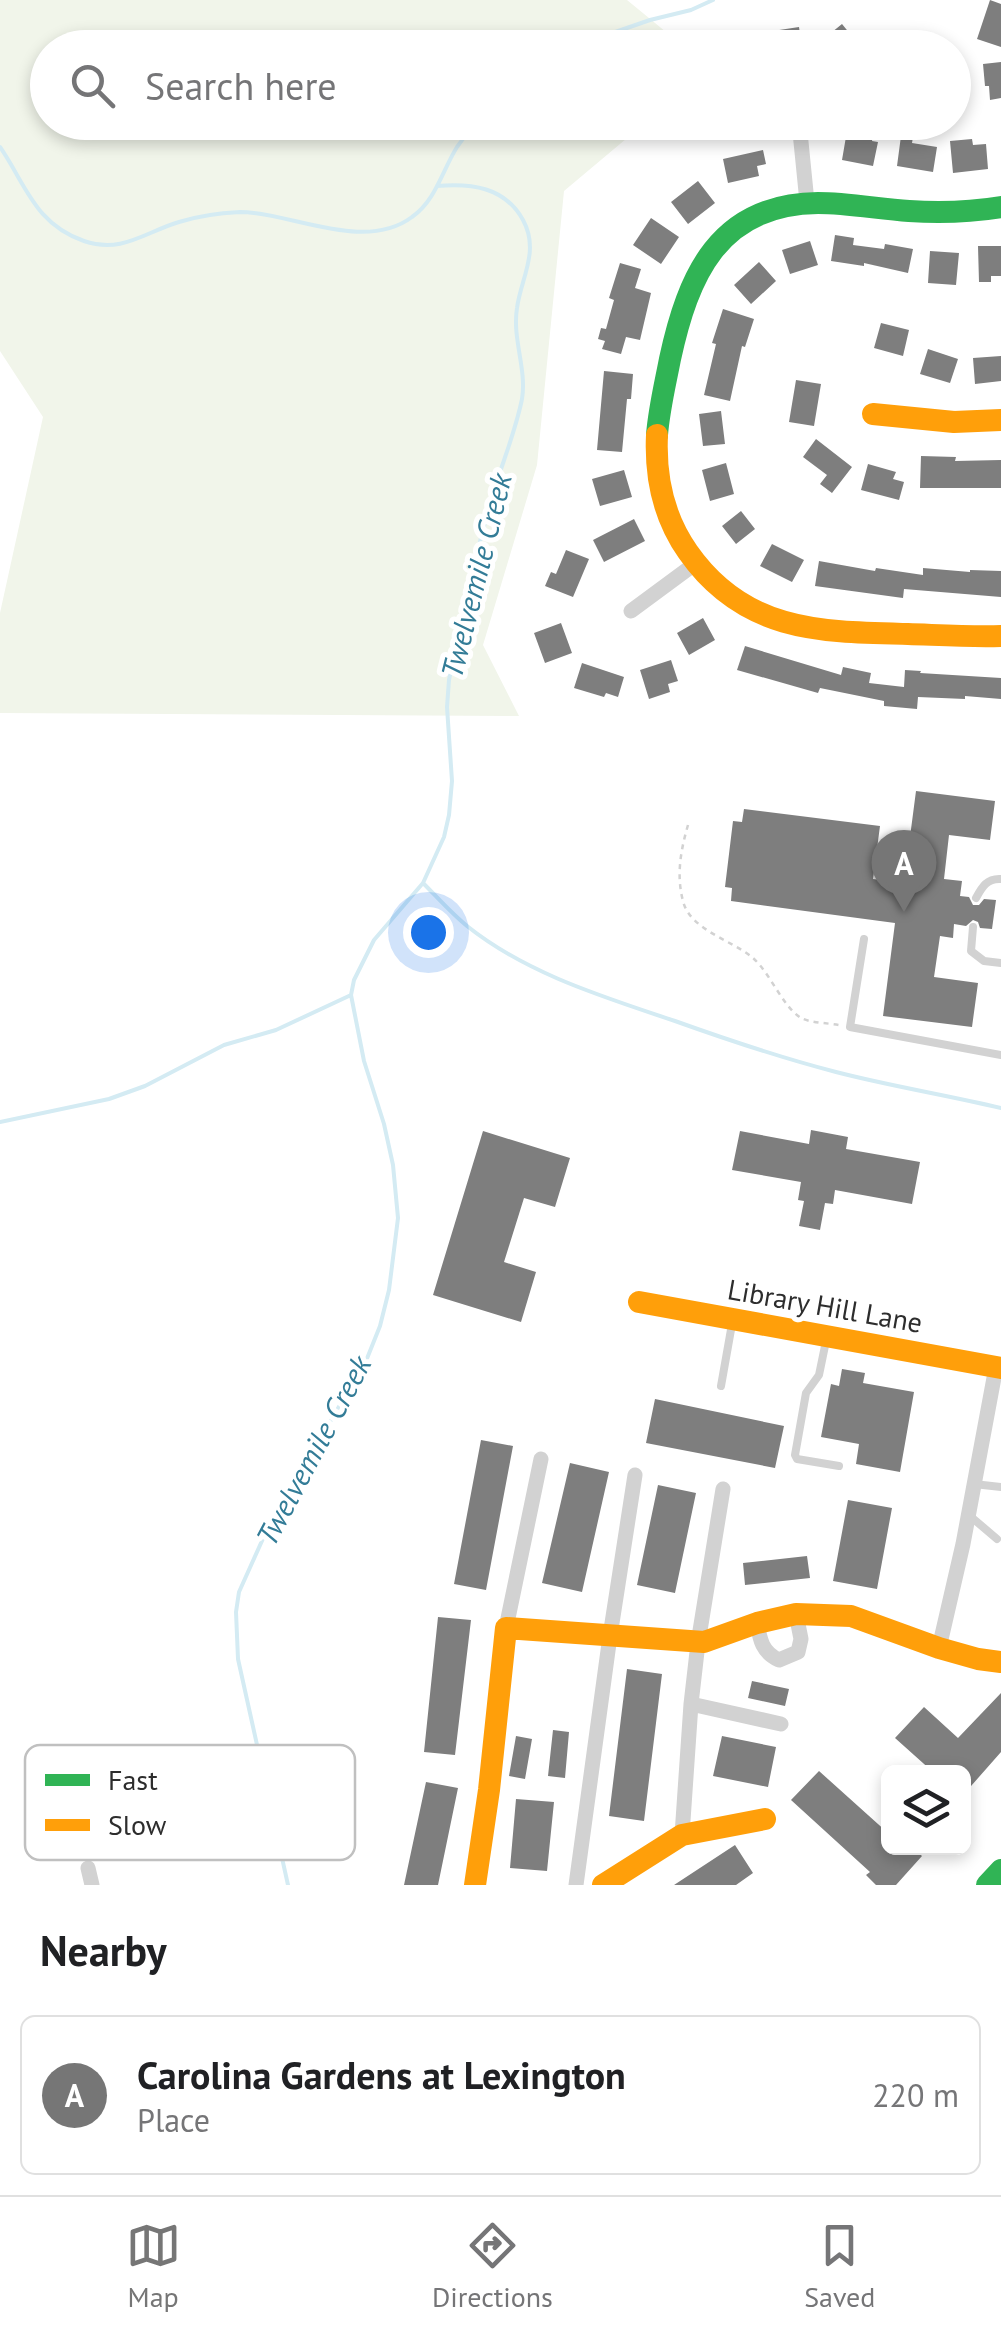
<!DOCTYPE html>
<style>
:root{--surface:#fff;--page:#f2f2f2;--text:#202124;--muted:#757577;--line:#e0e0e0;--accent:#767676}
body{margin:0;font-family:"PT Sans",sans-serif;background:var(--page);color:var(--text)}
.controls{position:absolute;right:30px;bottom:30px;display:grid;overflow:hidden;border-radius:15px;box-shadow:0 5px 15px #0003}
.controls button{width:90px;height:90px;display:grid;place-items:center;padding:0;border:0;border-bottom:2px solid var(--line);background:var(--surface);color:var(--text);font:50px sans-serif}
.you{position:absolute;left:428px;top:932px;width:35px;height:35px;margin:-25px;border:8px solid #fff;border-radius:50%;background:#1a73e8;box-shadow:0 0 0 15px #1a73e833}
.badge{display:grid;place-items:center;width:65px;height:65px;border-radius:50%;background:var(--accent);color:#fff;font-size:32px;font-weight:700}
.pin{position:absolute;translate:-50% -82px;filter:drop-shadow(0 2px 5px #0008)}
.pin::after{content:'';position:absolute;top:52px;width:35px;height:30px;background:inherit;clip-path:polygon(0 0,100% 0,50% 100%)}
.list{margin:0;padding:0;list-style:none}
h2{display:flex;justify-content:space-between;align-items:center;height:130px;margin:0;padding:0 40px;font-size:42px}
h2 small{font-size:32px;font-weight:400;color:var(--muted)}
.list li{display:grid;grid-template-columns:65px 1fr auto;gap:30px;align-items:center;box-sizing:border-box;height:160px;margin:0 20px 20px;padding:0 20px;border:2px solid var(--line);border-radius:15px}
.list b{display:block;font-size:38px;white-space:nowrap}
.list p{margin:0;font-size:32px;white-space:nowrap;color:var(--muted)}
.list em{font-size:32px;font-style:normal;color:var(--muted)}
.icon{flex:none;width:55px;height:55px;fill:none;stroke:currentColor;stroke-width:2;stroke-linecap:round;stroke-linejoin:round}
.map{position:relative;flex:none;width:1001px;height:1885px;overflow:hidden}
.search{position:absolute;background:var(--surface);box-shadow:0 5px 15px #0003;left:30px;right:30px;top:30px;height:110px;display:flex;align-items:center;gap:25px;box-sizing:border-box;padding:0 35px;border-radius:55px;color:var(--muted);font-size:38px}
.sheet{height:310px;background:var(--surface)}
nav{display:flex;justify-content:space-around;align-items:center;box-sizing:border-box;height:140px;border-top:2px solid var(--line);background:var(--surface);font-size:28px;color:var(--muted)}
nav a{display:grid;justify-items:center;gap:5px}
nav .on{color:var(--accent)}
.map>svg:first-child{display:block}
</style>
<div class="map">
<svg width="1001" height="1885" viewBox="0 0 1001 1885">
<rect width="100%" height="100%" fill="#fff"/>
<!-- green -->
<path fill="#f1f5ea" d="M0 0H627L677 41 675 48H48V122L645 123 564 191 537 465 483 645 519 716 0 713V613L43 417 0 351Z"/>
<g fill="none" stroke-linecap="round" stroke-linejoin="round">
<!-- stream -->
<path stroke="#d4ebf3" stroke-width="4" d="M569 48 650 20 691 10 713 0
M0 147C26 185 35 224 84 241 122 254 145 232 179 222 198 216 220 213 240 212 290 212 364 253 412 217 436 200 442 171 457 147 463 139 469 131 475 122
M423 883C438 898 451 913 467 926 527 974 604 997 675 1021 728 1040 782 1058 836 1072 890 1086 946 1095 1001 1108
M0 1122 109 1099 145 1086 224 1045 276 1030 351 995
M288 1885 238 1659 236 1612 239 1592 270 1523 366 1361 380 1326 389 1290 398 1218 393 1165 384 1124 364 1061 351 995 354 980 374 940 423 883 444 837 449 815 452 781 447 707 449 680C461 620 474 560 491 501 500 468 515 434 522 399 527 369 512 339 517 308 521 278 540 251 523 220 505 187 471 183 437 186"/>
</g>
<!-- building -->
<path fill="#7e7e7e" d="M990 0 1001 4V47L977 39Z
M842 24 855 40 846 48H826L821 41Z
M799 27 802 48H769L766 32Z
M1001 62V98L990 100 989 86H985L983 64Z
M848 125 874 129 872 141 878 142 873 166 842 160Z
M901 136 913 137 912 143 937 147 933 172 897 166Z
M972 139 973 145 986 144 988 169 953 173 950 141Z
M763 150 766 164 757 166 759 176 728 183 723 159Z
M698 181 715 203 688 224 671 202Z
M651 218 679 237 661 264 633 245Z
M835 235 854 238 853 245 884 249 885 244 913 249 908 273 864 263V266L831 261Z
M810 241 818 265 790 274 782 250Z
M978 246H1001V276H991V282H979Z
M930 251 959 253 956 285 928 283Z
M759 262 776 281 751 304 734 285Z
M620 263 641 269 635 288 651 293 640 340 626 337 621 354 602 349 605 341 598 339 601 328 606 329 614 300 609 298Z
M723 309 754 319 745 347 742 346 730 401 704 395 716 344 712 343Z
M881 323 909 330 903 356 874 348Z
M928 349 958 359 950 383 920 374Z
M1001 356V381L975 384 973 358Z
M604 371 633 374 631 399H627L622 452 597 450Z
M796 380 821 384 814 426 789 422Z
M721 411 725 444 703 446 699 414Z
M816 439 852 467 832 493 820 484 827 475 803 457Z
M921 456 956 457 955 461 1001 460V488H920Z
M726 463 734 494 710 501 702 470Z
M868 464 896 472 893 479 904 482 899 500 861 490Z
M624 470 632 497 600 506 592 479Z
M741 511 755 529 736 544 722 526Z
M634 519 645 541 604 562 593 540Z
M772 544 804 560 792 582 760 566Z
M566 550 589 559 573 597 545 586 551 572 556 574Z
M819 561 875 571 876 568 923 575V568L970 572V570L1001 571V597L904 589 903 598 815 586Z
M703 618 715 640 689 655 677 633Z
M561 623 572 653 545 663 534 633Z
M745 646 841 675 843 667 871 673 869 683 904 687 905 670 921 671 920 673 1001 678V699L965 696V699L918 697 917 709 884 706V701L820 688 818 693 737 670Z
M671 660 678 681 668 684 670 692 649 699 640 670Z
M582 663 624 677 618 697 606 693 604 697 574 688Z
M916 791 995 801 990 840 949 835 944 879 962 881 960 896 969 897 973 905H979L984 899 996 900 992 929 980 928 978 922 973 920 966 926 954 924 953 938 940 936 934 977 978 983 972 1027 883 1016 895 923 731 901 732 888 725 887 733 821 742 822 744 809 880 826 873 879 904 883Z
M811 1130 848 1137 846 1149 920 1162 912 1204 835 1190 833 1204 825 1203 820 1230 799 1226 804 1201 798 1200 801 1182 732 1170 740 1131 809 1144Z
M483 1131 570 1158 555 1207 524 1198 504 1262 536 1272 521 1322 433 1295Z
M842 1369 865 1373 863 1383 914 1392 900 1472 856 1464 859 1444 821 1437 831 1384 839 1386Z
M655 1399 784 1426 775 1468 646 1443Z
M481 1440 513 1446 486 1590 454 1584Z
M570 1463 609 1472 582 1592 542 1583Z
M658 1485 696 1493 675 1593 637 1585Z
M848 1500 892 1508 877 1589 833 1581Z
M807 1556 810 1578 745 1585 743 1563Z
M438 1617 471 1620 455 1755 424 1752Z
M627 1669 662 1674 644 1821 609 1816Z
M752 1681 789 1689 785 1706 748 1698Z
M1001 1693V1752L964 1794V1772H933L895 1738 924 1707 958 1738Z
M553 1730 569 1732 565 1778 548 1776Z
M516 1736 532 1739 525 1779 509 1776Z
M722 1736 776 1747 768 1787 713 1776Z
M819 1771 888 1833V1848H913L922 1856 896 1885H876L866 1875 870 1872 791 1800Z
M426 1782 458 1788 438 1885H404Z
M516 1799 554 1802 547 1871 510 1868Z
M735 1845 753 1873 736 1885H674Z"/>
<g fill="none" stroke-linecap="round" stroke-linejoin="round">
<!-- path -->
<path stroke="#d2d2d2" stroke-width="2.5" stroke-dasharray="5 5" stroke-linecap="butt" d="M688 825C681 849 676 875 683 901 690 930 732 940 753 958 771 974 782 1006 801 1018 811 1023 828 1023 839 1025"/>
<!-- lane -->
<path stroke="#d2d2d2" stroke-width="8" d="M976 898C982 887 987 878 1001 879
M973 927 971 951 984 961 1001 963
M864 939 850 1027 1001 1055
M826 1341 819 1375 806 1393 795 1455 797 1459 839 1466
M721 1386 732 1324
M974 1484 1001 1487
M970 1516 997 1539"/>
<!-- street -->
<path stroke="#d2d2d2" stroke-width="15" d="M799 122 807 202
M631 611 696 563
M757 1623C760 1640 762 1652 779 1660L798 1652 801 1639 796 1614
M506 1628 541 1459
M939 1648 963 1544 996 1367
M691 1704 781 1724
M682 1835 691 1704 698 1643 723 1489
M88 1868 92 1885
M576 1885 610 1636 635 1475"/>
<!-- fast -->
<path stroke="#30b455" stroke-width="22" d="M657 435C659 409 665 385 670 359 688 276 718 204 818 203 848 203 879 209 909 211 940 213 971 212 1001 207
M987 1885 1001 1870"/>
<!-- slow -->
<path stroke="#ff9f0a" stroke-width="22" d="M873 414 954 422 1001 420
M657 435C655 477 664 518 688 552 744 632 820 632 908 634 939 635 970 637 1001 636
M639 1302 1001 1368
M475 1885 489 1790 506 1628 704 1642 757 1623 796 1614 851 1616 939 1648 978 1659 1001 1662
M603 1885 682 1835 765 1819"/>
</g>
<g text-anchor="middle" stroke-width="10" stroke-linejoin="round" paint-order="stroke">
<!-- street labels -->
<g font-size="28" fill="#2d2d2d" stroke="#fff">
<text transform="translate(825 1306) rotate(10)" y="10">Library Hill Lane</text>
</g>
<!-- water labels -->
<g font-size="30" font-style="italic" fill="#337c97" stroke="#fff">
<text transform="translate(477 576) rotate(-76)" y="10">Twelvemile Creek</text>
<text transform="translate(314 1451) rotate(-62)" y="10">Twelvemile Creek</text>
</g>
</g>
<!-- legend -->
<rect x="25" y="1745" width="330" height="115" rx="15" fill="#fff" stroke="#c0c0c0" stroke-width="2.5"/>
<rect x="45" y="1774" width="45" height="12" fill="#30b455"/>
<rect x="45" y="1819" width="45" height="12" fill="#ff9f0a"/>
<g font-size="28" fill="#2d2d2d">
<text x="108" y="1790">Fast</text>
<text x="108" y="1835">Slow</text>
</g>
</svg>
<div class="controls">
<button><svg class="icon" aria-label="layers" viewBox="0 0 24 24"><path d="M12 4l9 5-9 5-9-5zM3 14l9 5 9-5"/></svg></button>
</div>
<div class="you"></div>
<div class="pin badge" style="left:904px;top:912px">A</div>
<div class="search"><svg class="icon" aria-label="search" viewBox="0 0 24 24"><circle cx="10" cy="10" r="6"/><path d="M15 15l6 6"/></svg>Search here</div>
</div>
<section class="sheet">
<h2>Nearby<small></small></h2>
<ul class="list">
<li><span class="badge">A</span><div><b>Carolina Gardens at Lexington</b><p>Place</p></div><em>220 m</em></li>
</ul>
</section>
<nav>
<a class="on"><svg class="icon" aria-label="map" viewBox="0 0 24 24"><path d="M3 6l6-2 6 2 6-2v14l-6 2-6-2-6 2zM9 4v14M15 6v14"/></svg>Map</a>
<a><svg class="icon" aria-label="directions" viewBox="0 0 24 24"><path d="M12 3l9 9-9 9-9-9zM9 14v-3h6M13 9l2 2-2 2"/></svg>Directions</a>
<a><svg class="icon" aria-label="saved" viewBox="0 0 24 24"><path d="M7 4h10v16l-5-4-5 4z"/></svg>Saved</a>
</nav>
